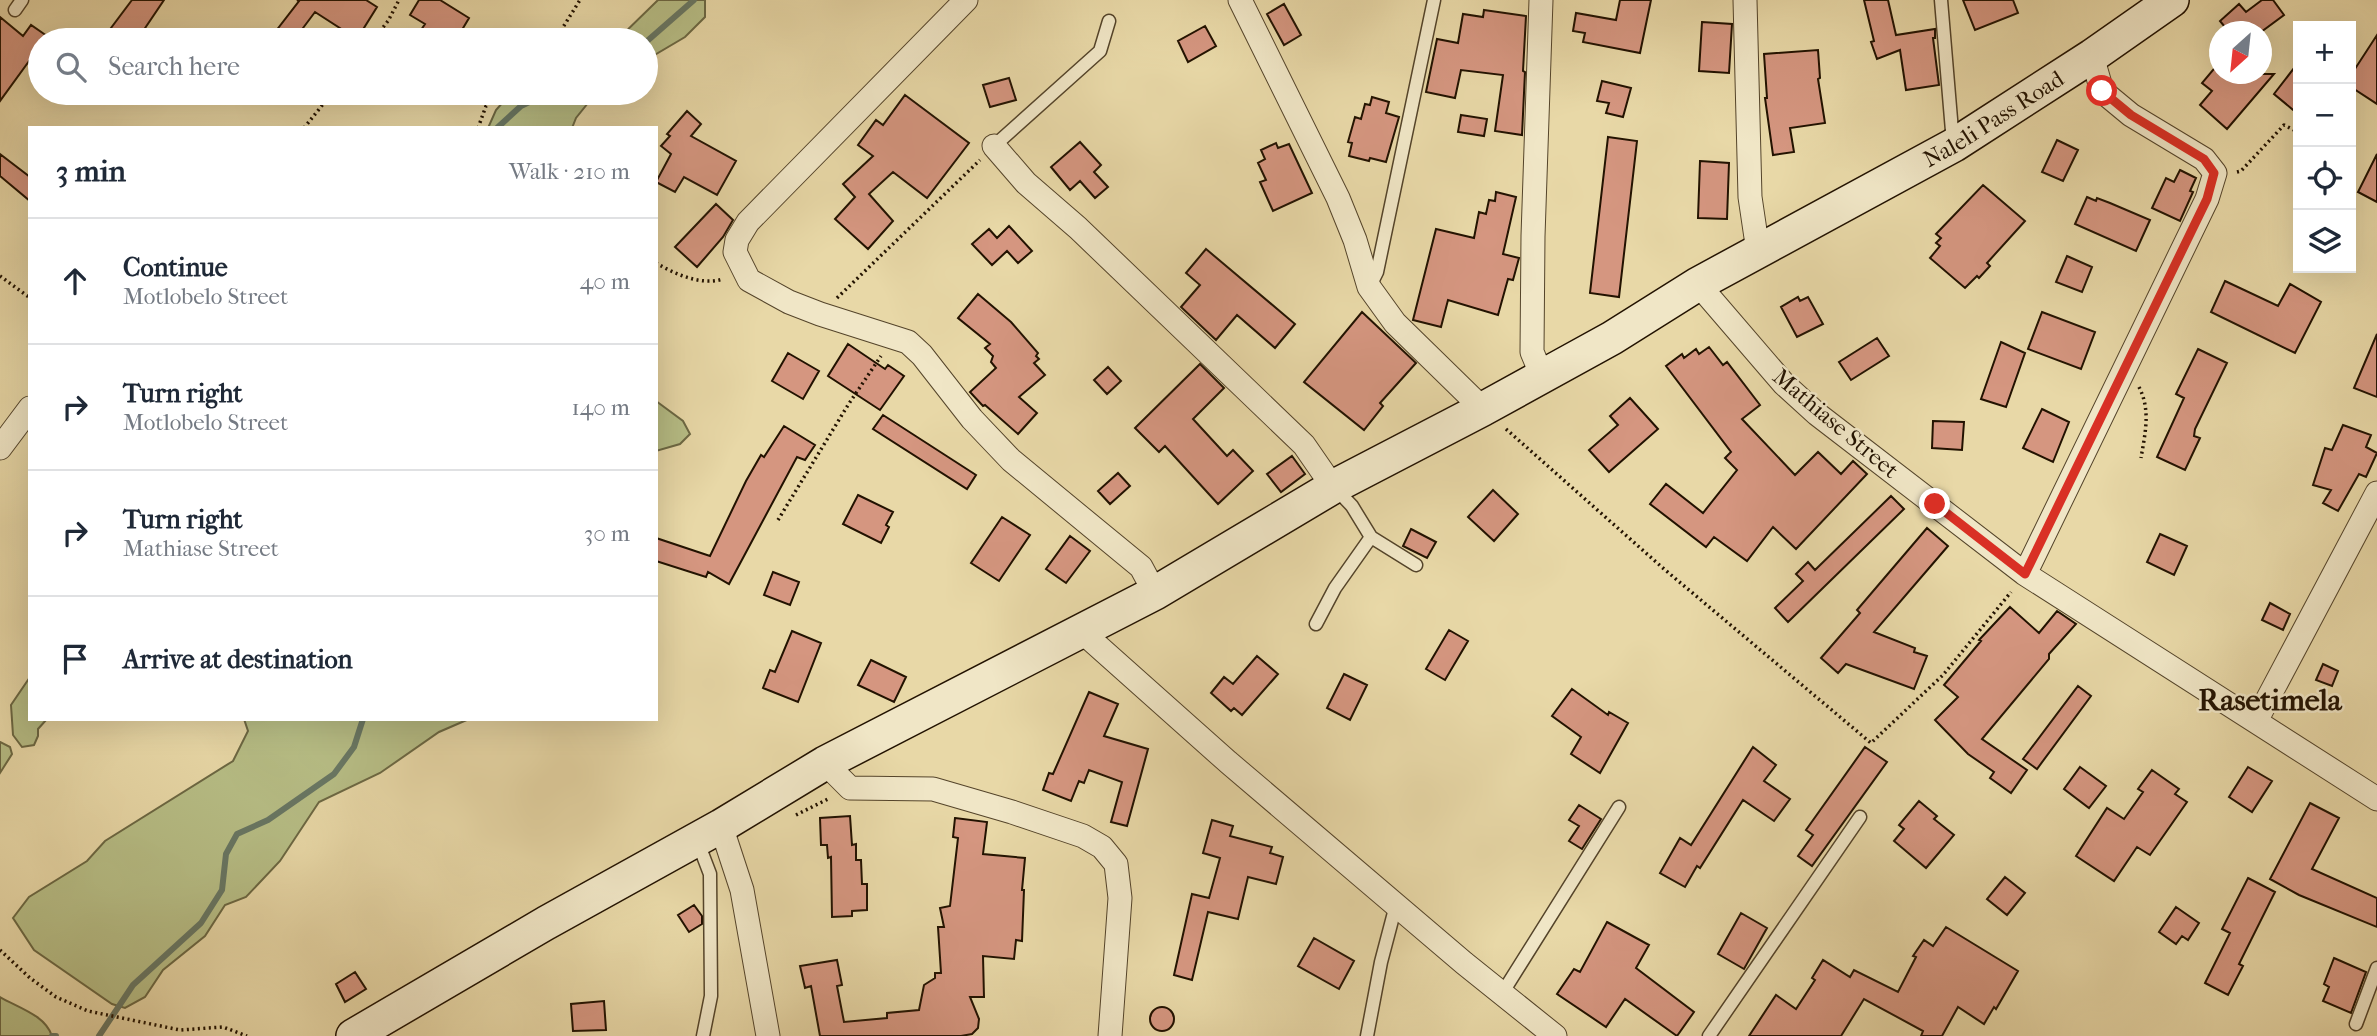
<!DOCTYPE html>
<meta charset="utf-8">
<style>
:root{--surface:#fff;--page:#f2f2f3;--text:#1f2937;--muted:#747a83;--line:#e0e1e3}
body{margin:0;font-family:"IM FELL French Canon",serif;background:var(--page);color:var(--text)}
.controls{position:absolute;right:21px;top:21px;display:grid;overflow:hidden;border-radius:0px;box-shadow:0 7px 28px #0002}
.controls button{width:63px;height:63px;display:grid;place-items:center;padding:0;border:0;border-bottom:2px solid var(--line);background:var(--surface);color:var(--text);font:35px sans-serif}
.compass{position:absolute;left:2209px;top:21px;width:63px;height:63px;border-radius:50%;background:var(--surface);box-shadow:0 7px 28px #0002;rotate:207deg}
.stop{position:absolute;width:21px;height:21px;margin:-16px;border:5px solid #d93025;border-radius:50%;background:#fff}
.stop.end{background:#d93025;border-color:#fff;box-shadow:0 2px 7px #0008}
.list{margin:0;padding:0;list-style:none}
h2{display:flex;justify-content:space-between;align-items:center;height:91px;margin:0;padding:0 28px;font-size:30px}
h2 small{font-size:23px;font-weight:400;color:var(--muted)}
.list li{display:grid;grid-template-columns:46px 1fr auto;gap:21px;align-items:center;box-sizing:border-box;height:126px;padding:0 28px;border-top:2px solid var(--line)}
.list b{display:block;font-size:26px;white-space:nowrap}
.list p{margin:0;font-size:23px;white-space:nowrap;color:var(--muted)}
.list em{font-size:23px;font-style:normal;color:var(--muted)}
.icon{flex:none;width:38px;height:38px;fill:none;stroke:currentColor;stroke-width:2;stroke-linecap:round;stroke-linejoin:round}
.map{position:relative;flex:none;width:2377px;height:1036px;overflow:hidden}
.search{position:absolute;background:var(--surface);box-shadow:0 7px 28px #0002;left:28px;top:28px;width:630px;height:77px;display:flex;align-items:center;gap:18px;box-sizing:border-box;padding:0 24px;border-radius:38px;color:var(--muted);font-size:26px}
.panel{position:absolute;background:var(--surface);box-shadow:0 7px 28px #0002;left:28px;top:126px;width:630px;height:595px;border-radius:0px}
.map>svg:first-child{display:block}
</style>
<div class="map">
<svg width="2377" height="1036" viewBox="0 0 2377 1036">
<rect width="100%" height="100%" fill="#e8d8a7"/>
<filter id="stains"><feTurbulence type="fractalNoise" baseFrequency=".00286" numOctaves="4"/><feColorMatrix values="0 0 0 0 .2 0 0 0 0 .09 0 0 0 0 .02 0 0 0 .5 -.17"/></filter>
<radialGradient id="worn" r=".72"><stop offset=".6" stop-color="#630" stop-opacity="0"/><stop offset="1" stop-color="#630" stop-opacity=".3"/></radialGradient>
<!-- green -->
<path fill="#b7be86" stroke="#6c6843" stroke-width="2" d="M658 0H705V17L685 37 646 60V40H617Z
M511 93H596L576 118 572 128H488L496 110Z
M656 401 683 421 690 434 680 444 656 451Z
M30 677V719H47L38 729V736L34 745 22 747 13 735 11 705Z
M244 719H469L439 732 380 773 319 802 280 861 246 897 225 905 205 936 163 970 145 997 125 1008 112 1004 34 950 13 918 29 897 87 861 105 841 233 761 248 731Z
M0 742 10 747 12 754 0 773Z
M0 997C19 1008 45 1015 52 1036H0Z"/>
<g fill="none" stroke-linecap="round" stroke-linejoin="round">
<!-- stream -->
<path stroke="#687764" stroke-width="6" d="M646 42 694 0
M497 128 521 106 548 93
M52 1036H56
M99 1036 133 985 201 923 222 890 226 854 237 834 268 820 334 774 354 747 363 719"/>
</g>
<!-- building -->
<path fill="#d59680" stroke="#221200" stroke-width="2" d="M132 0H164L137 40H102Z
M297 0H366L377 7 357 39 315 12 294 40H269L299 1Z
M419 0H440L469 18 456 40H430L419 33 425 24 410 15Z
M1620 0H1651L1640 53 1583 42 1585 33 1573 31 1576 13 1616 20Z
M1864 0H1888L1896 35 1935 29V38H1933L1939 85 1906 90 1900 50 1877 59 1871 42 1874 41Z
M1963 0H2013L2018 13 1975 30Z
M2262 0H2273L2284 15 2261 32H2229L2220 21 2239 4 2246 12Z
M1284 4 1301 35 1284 45 1267 14Z
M1484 10 1526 16 1523 71 1525 72 1522 135 1495 131 1503 75 1461 70 1455 98 1426 92 1437 39 1458 43 1463 14 1483 17Z
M0 17 23 36 31 25 47 36 45 40H40V46L0 101Z
M1702 22 1732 24 1729 73 1699 71Z
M1205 26 1216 46 1188 62 1178 41Z
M2377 35V104L2351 87V75Z
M1818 50 1820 78 1818 79 1825 123 1790 128 1794 152 1773 155 1765 98H1767L1764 54Z
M2298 63V114L2274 94Z
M2218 64 2220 74H2274L2227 129 2200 105 2212 91 2202 83Z
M1009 78 1016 100 990 107 983 85Z
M1602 81 1631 88 1623 117 1606 113 1609 103 1597 101Z
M905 95 969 143 927 198 893 172 869 194 893 221 868 249 835 219 855 197 843 184 873 156 858 145 876 120 883 125Z
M1372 97 1389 102 1386 113 1399 117 1386 162 1370 158 1369 161 1349 156 1352 143 1348 142 1355 117 1361 119 1365 104 1370 105Z
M687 111 701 124 691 136 736 161 717 195 684 177 675 192 656 182 671 154 661 146 670 136 667 134Z
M1461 115 1487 119 1484 136 1458 132Z
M1608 137 1637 141 1619 297 1590 293Z
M2057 140 2078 150 2063 181 2042 172Z
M1080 142 1101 165 1094 172 1108 187 1095 198 1080 181 1070 190 1051 167Z
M1276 143 1278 148 1289 144 1312 193 1273 211 1260 182 1266 180 1258 163 1265 159 1261 150Z
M0 154 30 177V201L0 176Z
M2377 154V202L2358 192Z
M1700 161 1729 163 1727 219 1698 218Z
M2180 170 2196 178 2190 191 2193 192 2180 221 2152 208 2166 178 2174 182Z
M1983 185 2025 221 1987 263 1990 266 1979 278 1977 276 1965 288 1930 258 1940 246 1936 243 1941 238 1936 234Z
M1496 192 1516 197 1503 254 1519 258 1513 280 1508 279 1498 315 1448 300 1441 327 1413 320 1436 229 1474 238 1479 212 1486 214 1489 200 1495 201Z
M2087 197 2096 201 2097 198 2110 203 2150 220 2136 251 2075 224Z
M716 204 733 220 723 237 697 267 675 247Z
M1009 226 1032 251 1018 263 1007 251 992 265 972 244 989 229 997 238Z
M1206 249 1295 324 1275 348 1237 315 1216 340 1181 307 1200 285 1186 273Z
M2067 256 2092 267 2082 292 2056 282Z
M2225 281 2278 306 2290 284 2321 302 2295 353 2211 312Z
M978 294 1011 322 1038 353 1036 356 1039 359 1034 363 1045 375 1019 397 1037 413 1018 434 985 405 983 406 970 392 996 368 991 362 993 356 985 348 990 344 958 318Z
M1798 297 1800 301 1808 297 1823 324 1797 337 1781 307Z
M1362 312 1416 363 1380 403 1383 406 1364 430 1304 382Z
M2042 312 2095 332 2081 369 2028 349Z
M2377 334V397L2354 388Z
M1877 338 1889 356 1851 380 1839 362Z
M2001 342 2025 353 2006 407 1981 399Z
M848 344 885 369 888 365 904 376 880 410 828 376Z
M1709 347 1723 365 1727 362 1760 405 1742 419 1795 475 1818 452 1841 474 1853 461 1867 474 1796 549 1773 527 1747 561 1714 537 1706 547 1650 504 1666 484 1703 513 1737 470 1725 458 1731 452 1666 366 1682 354 1684 358 1696 349 1699 354Z
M2198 349 2227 363 2195 429 2194 436 2200 438 2185 470 2157 457 2184 398 2176 394Z
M788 353 819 371 803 399 772 381Z
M1200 364 1224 388 1193 419 1227 456 1233 450 1253 471 1218 504 1165 446 1159 452 1135 428Z
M1108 367 1121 381 1107 394 1094 380Z
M1630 398 1658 429 1609 472 1589 450 1618 425 1610 416Z
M2042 409 2069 422 2053 462 2023 448Z
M883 415 976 475 967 489 873 429Z
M1933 421 1964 422 1962 450 1932 448Z
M2343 425 2371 435 2366 447 2377 453 2366 477 2359 474 2338 511 2323 503 2331 490 2313 485 2325 448 2332 450Z
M784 426 815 445 805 460 797 457 729 584 708 572 706 577 656 561V538L710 556 746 481 761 455 764 457Z
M1292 456 1305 474 1281 492 1267 474Z
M1118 473 1130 486 1110 504 1098 491Z
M1493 490 1518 514 1494 541 1468 517Z
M858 495 893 512 886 525 889 527 881 543 843 524Z
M1891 496 1904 509 1788 622 1775 608 1803 581 1796 574 1808 562 1815 570Z
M1002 517 1030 535 999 581 971 563Z
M1927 528 1948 546 1874 632 1915 648 1914 652 1927 656 1914 689 1846 664 1838 673 1821 658 1860 613 1857 610Z
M1411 529 1436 542 1427 558 1403 546Z
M2160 534 2187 546 2174 575 2147 562Z
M1070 536 1090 551 1066 583 1046 569Z
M773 572 799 582 790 605 764 595Z
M2270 603 2290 614 2283 630 2262 620Z
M2010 607 2039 633 2057 611 2076 624 2049 654V659L1982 739 2027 770 2011 793 1990 778 1994 772 1968 754 1935 720 1958 697 1944 685 1981 641 1979 640Z
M1449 630 1468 641 1445 680 1426 669Z
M792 631 821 643 798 702 763 688 770 670 775 672Z
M1257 656 1278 674 1242 715 1234 708 1231 711 1211 693 1224 677 1233 684Z
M871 660 906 677 894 702 858 685Z
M2323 664 2338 671 2332 686 2316 680Z
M1344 674 1367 685 1350 720 1327 708Z
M2078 686 2091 696 2037 769 2023 759Z
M1572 689 1608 715 1609 712 1628 723 1600 773 1571 754 1581 737 1552 716Z
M1089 692 1118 704 1104 736 1148 749 1127 826 1111 822 1122 782 1089 770 1084 783 1079 781 1071 801 1043 790 1049 773 1053 774Z
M1753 747 1776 765 1764 781 1790 799 1774 821 1743 800 1700 868 1697 866 1685 887 1660 873 1680 838 1691 845Z
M1865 747 1887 762 1812 866 1798 856 1813 835 1806 830Z
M2080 767 2106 786 2089 808 2064 789Z
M2248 767 2272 781 2252 812 2229 797Z
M2152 770 2179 789 2175 794 2187 802 2150 855 2137 847 2114 881 2076 856 2107 808 2124 819 2143 792 2138 789Z
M1919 801 1937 816 1934 819 1954 835 1926 868 1894 841 1904 829 1899 825Z
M2310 803 2339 818 2312 869 2377 898V927L2299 895 2270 879Z
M1579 805 1601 819 1582 849 1569 841 1579 826 1569 820Z
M850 816 852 845 856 844V860H861L862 884H867V910L852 911V916L832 917 831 857 828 858 827 845H821L820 818Z
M955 818 987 822 983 854 1025 858 1022 890H1024L1022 941 1016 940 1014 959 983 956 984 997H970L979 1019 978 1028 972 1034 961 1036H820L811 986 805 988 800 966 837 960 842 985 837 986 844 1022 887 1018V1013L919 1010 924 985 935 978V973H941L938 927H944L940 908 950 906 958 838 953 837Z
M1212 820 1233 826 1230 836 1272 847 1270 853 1283 857 1276 884 1248 877 1238 919 1208 912 1192 980 1174 975 1192 894 1209 898 1220 858 1203 853Z
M2005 877 2025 893 2007 915 1987 899Z
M2248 878 2275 892 2239 964 2243 966 2228 995 2205 983 2230 933 2222 929Z
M694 905 702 916V924L689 932 678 915Z
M2176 907 2199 923 2188 940 2182 936 2176 944 2159 932Z
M1741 913 1767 928 1744 969 1718 954Z
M1607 922 1649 945 1636 968 1694 1012 1677 1036 1625 999 1606 1027 1557 994 1574 969 1580 972Z
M1946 927 2018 971 1996 1009 1994 1007 1984 1024 1958 1007 1942 1036H1921L1923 1031 1864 999 1841 1036H1749L1776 995 1796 1009 1815 980 1812 978 1823 960 1850 977 1854 970 1898 992 1916 957 1913 956 1924 940 1933 946Z
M1314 938 1354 961 1339 989 1298 966Z
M2334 958 2366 972 2351 1013 2323 1001 2329 987 2324 984Z
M355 972 366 989 345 1002 336 984Z
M604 1001 606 1030 573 1031 571 1004Z
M1150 1019a12 12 0 1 1 24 0a12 12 0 1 1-24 0Z"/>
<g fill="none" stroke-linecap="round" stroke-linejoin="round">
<!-- lane casing -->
<g stroke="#54442a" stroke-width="15">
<path id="lane" d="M1941 0 1953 143
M15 10 22 0
M994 146 1100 51 1109 21
M1370 286 1377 272 1434 0
M1334 487 1352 506 1371 537 1416 565
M1316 624 1335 588 1371 537
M697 840 710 874 711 996 703 1036
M1503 992 1619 807
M2356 1024 2377 968
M1367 1036 1381 962 1396 905
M1709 1036 1860 817"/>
</g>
<!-- street casing -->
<g stroke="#54442a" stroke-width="25">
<path id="street" d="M966 0 748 222 737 240 735 252 749 280 789 302 820 314 908 342 922 355 972 419 1011 460 1141 567 1155 593
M1240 0 1338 198 1355 240 1369 287 1395 323 1483 409
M1541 0 1533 236 1532 352 1542 376
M1745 0 1750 197 1758 251
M994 146 1026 183 1078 228 1304 445 1333 487
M1698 284 1784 384 1817 414 2025 574 2377 799
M0 448 30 408
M2025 574 2207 199 2215 173 2204 159 2131 115 2102 91 2092 56
M1081 631 1228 762 1464 963 1555 1036
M2256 721 2377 493
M825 763 850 788 933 789 1012 812 1083 836 1102 847 1116 864 1120 898 1110 1036
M721 826 742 890 768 1036"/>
</g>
<!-- secondary casing -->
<g stroke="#221200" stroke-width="36">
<g id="secondary">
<path id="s1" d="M353 1036 546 923 721 826 825 763 1155 593 1333 487 1483 409 1612 338 1698 284 1954 145 2092 56 2172 0"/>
</g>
</g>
<!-- path -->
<path stroke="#221200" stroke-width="3.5" stroke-dasharray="2 3.5" stroke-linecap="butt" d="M373 40 388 21 399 0
M555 40 580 0
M304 128 332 93
M478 128 486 106 501 93
M2237 172 2241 171 2284 125 2298 132
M656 263C675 274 701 286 723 279
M0 276 30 298
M837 298 980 160
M2139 387C2151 410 2145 434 2141 458
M1506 429 1664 569 1871 743 1943 675 2011 592
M778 520 848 405 881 356
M796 815 830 798
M0 950 30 978 56 997 88 1011 180 1030 223 1027 247 1036"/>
<!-- lane -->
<use href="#lane" stroke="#f0e6c6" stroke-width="12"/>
<!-- street -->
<use href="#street" stroke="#f0e6c6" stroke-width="23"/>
<!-- secondary -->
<use href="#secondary" stroke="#f0e6c6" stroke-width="33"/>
</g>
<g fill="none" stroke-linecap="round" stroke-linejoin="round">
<!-- route -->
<path stroke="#d93025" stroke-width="9" d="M1935 504 2025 574 2207 199 2214 173 2204 159 2131 115 2102 91"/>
</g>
<g text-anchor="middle" stroke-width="5" stroke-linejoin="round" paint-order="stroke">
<!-- street labels -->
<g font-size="23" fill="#221200" stroke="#f0e6c6">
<text dy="8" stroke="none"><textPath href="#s1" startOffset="1880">Naleli Pass Road</textPath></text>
<text transform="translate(1836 423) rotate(40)" y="8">Mathiase Street</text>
</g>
<!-- district labels -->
<g font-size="30" font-weight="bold" fill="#221200" stroke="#f0e6c6">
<text x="2270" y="710">Rasetimela</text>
</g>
</g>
<rect width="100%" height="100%" filter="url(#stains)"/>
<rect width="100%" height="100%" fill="url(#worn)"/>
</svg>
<div class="controls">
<button>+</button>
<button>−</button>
<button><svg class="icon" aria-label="locate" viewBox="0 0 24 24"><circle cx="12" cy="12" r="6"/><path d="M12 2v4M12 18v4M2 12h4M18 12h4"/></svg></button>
<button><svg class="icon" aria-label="layers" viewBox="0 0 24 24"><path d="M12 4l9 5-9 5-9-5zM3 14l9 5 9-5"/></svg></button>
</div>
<svg class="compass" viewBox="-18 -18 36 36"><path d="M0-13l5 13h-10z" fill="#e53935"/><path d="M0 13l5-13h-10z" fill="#747a83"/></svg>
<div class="stop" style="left:2102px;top:91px"></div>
<div class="stop end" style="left:1935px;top:504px"></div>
<div class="search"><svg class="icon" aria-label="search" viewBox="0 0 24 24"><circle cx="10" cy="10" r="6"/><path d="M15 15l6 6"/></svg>Search here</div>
<section class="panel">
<h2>3 min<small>Walk · 210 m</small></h2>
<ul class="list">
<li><svg class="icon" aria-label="ahead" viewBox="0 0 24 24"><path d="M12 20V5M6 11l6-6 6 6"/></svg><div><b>Continue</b><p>Motlobelo Street</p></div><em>40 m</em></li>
<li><svg class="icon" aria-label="right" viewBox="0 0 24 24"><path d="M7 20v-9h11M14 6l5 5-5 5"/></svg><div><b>Turn right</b><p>Motlobelo Street</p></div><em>140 m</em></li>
<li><svg class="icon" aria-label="right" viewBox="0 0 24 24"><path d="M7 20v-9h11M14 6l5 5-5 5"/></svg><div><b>Turn right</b><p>Mathiase Street</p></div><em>30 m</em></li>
<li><svg class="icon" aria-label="arrive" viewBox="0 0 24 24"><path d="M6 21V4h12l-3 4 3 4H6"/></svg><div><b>Arrive at destination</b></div></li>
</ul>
</section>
</div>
